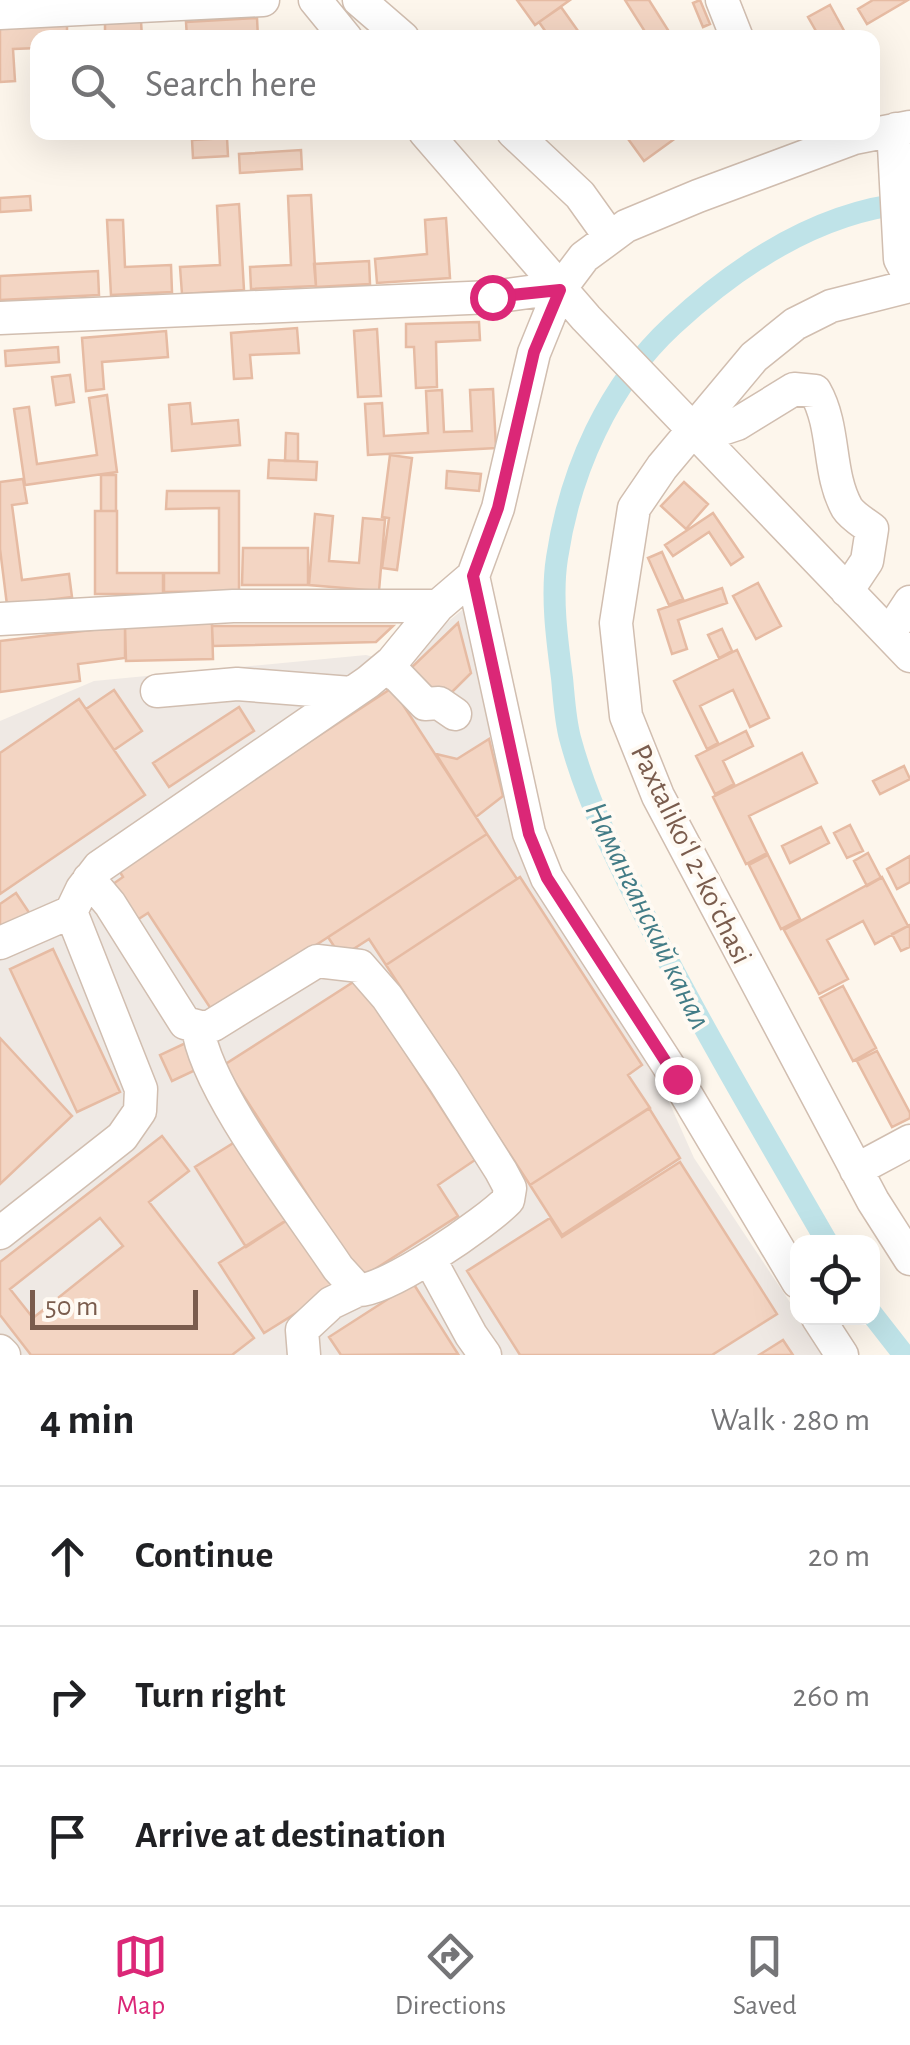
<!DOCTYPE html>
<meta charset="utf-8">
<style>
:root{--surface:#fff;--page:#f6f6f6;--text:#202124;--muted:#757577;--line:#e0e0e0;--accent:#db2777}
body{margin:0;font-family:"Alegreya Sans",sans-serif;background:var(--page);color:var(--text)}
.controls{position:absolute;right:30px;bottom:30px;display:grid;overflow:hidden;border-radius:20px;box-shadow:0 10px 40px #0002}
.controls button{width:90px;height:90px;display:grid;place-items:center;padding:0;border:0;border-bottom:2px solid var(--line);background:var(--surface);color:var(--text);font:50px sans-serif}
.scale{position:absolute;left:30px;bottom:25px;width:168px;box-sizing:border-box;padding-left:10px;border:5px solid #7a5c4d;border-top:0;font-size:28px;line-height:35px;white-space:nowrap;color:#7a5c4d;-webkit-text-stroke:8px #fffaf3;paint-order:stroke}
.stop{position:absolute;width:30px;height:30px;margin:-22px;border:8px solid #db2777;border-radius:50%;background:#fff}
.stop.end{background:#db2777;border-color:#fff;box-shadow:0 2px 10px #0008}
.list{margin:0;padding:0;list-style:none}
h2{display:flex;justify-content:space-between;align-items:center;height:130px;margin:0;padding:0 40px;font-size:42px}
h2 small{font-size:32px;font-weight:400;color:var(--muted)}
.list li{display:grid;grid-template-columns:65px 1fr auto;gap:30px;align-items:center;box-sizing:border-box;height:140px;padding:0 40px;border-top:2px solid var(--line)}
.list b{display:block;font-size:38px;white-space:nowrap}
.list em{font-size:32px;font-style:normal;color:var(--muted)}
.icon{flex:none;width:55px;height:55px;fill:none;stroke:currentColor;stroke-width:2;stroke-linecap:round;stroke-linejoin:round}
.map{position:relative;flex:none;width:910px;height:1355px;overflow:hidden}
.search{position:absolute;background:var(--surface);box-shadow:0 10px 40px #0002;left:30px;right:30px;top:30px;height:110px;display:flex;align-items:center;gap:25px;box-sizing:border-box;padding:0 35px;border-radius:20px;color:var(--muted);font-size:38px}
.sheet{height:550px;background:var(--surface)}
nav{display:flex;justify-content:space-around;align-items:center;box-sizing:border-box;height:140px;border-top:2px solid var(--line);background:var(--surface);font-size:28px;color:var(--muted)}
nav a{display:grid;justify-items:center;gap:5px}
nav .on{color:var(--accent)}
.map>svg:first-child{display:block}
</style>
<div class="map">
<svg width="910" height="1355" viewBox="0 0 910 1355">
<rect width="100%" height="100%" fill="#fdf6ec"/>
<!-- industrial -->
<path fill="#efe9e4" d="M467 606 530 876 653 1066 694 1158 825 1355H0V721L94 681 366 655 398 663Z"/>
<g fill="none" stroke-linecap="round" stroke-linejoin="round">
<!-- canal -->
<path stroke="#bfe3e8" stroke-width="22" d="M827 1242C767 1138 705 1033 650 926 619 865 588 805 570 738 565 719 564 698 562 678 557 640 551 596 557 558 570 471 608 385 673 325 738 265 819 211 910 203
M872 1314 904 1355"/>
</g>
<!-- building -->
<path fill="#f3d5c3" stroke="#e6bba3" stroke-width="2.5" fill-rule="evenodd" d="M517 0H570L535 25Z
M625 0H649L673 38H649Z
M700 0 710 24 703 27 693 3Z
M873 0H908L867 24 858 9Z
M830 5 848 38H820L808 17Z
M561 7 583 38H550L539 22Z
M257 18 258 38H187L186 22Z
M141 21 142 38H105V23Z
M67 24V38H38V48L13 49 15 81 0 82V27Z
M623 132H684L644 161Z
M227 138 228 156 193 158 192 140Z
M301 150 302 169 240 173 239 154Z
M311 195 316 286 251 289 250 267 291 265 288 196Z
M30 196 31 210 0 212V198Z
M239 204 244 290 182 294 180 267 220 265 217 206Z
M446 218 450 278 377 283 375 259 427 254 425 220Z
M107 220H123L125 267 171 265 172 292 111 295Z
M369 261 370 284 316 287 314 264Z
M98 271 99 295 0 300V276Z
M479 322 480 340 436 342 437 387 416 388 414 347H406V324Z
M297 328 299 353 250 355 252 378 234 379 231 333Z
M377 329 381 396 358 397 354 331Z
M166 331 168 357 102 362 104 389 86 391 82 338Z
M58 347 59 362 6 366 5 351Z
M70 375 74 402 56 405 52 377Z
M493 389 496 448 368 455 365 404 382 403 384 436 428 433 426 391 442 390 444 432 472 431 470 390Z
M107 395 117 472 25 485 14 409 29 407 37 464 97 455 89 398Z
M190 403 192 424 238 420 240 445 172 451 169 405Z
M286 433 298 434V461H285Z
M390 455 412 458 397 570 382 568 389 518 382 517Z
M269 460 317 462 316 480 268 478Z
M447 471 481 474 479 491 446 488Z
M101 475H116V511H101Z
M23 479 27 503 12 505 22 580 69 574 72 597 7 605 0 549V482Z
M684 482 708 504 686 529 661 506Z
M167 491H239V591L164 592V573H219V508L166 509Z
M95 511H117V573H163V594H95Z
M713 513 743 557 731 565 709 532 673 556 665 545Z
M315 514 333 516 329 561 359 563 363 518 385 520 379 591 309 585Z
M243 548H308V585H242Z
M662 552 683 599 669 605 648 558Z
M758 583 781 626 756 639 733 596Z
M722 588 727 603 678 620 687 649 672 654 658 610Z
M212 623 213 659 126 661 125 626Z
M458 623 471 673 443 701 411 668Z
M125 626V658L78 664 80 681 0 692V641Z
M212 626H393L376 642 213 646Z
M722 629 732 651 719 658 708 635Z
M737 650 769 718 750 727 733 690 700 706 718 743 707 749 674 681Z
M392 688 487 834 213 1012 148 913 137 920 113 884 123 877 117 867Z
M114 690 142 731 114 750 86 709Z
M79 699 145 795 0 894V753Z
M239 707 254 731 169 787 153 763Z
M746 731 753 746 723 761 734 784 715 794 696 756Z
M489 739 503 796 476 817 436 754 457 759Z
M802 753 817 783 749 816 767 853 746 864 713 797Z
M904 766 910 779 880 794 873 781Z
M850 825 863 851 847 858 834 833Z
M821 827 829 843 790 863 782 846Z
M487 834 517 879 386 965 369 939 341 957 328 937Z
M868 853 881 878 867 886 854 861Z
M768 855 800 919 781 929 749 865Z
M910 856V882L897 889 887 869Z
M520 877 642 1065 628 1075 650 1108 530 1185 386 965Z
M882 877 908 926 875 944 863 921 827 940 848 979 819 994 784 930Z
M16 893 30 914 0 935V904Z
M910 925V947L901 951 892 934Z
M53 949 120 1092 77 1112 10 969Z
M358 979 475 1160 438 1185 458 1216 361 1278 224 1065Z
M843 986 876 1048 853 1061 820 998Z
M0 1038 72 1116 0 1184Z
M190 1041 202 1067 172 1081 160 1055Z
M877 1051 910 1113V1118L892 1127 857 1061Z
M649 1108 680 1158 562 1235 530 1185Z
M162 1136 189 1171 149 1202 254 1338 232 1355H31L0 1315V1262ZM100 1218 123 1246 33 1318 10 1289Z
M235 1142 286 1221 246 1247 195 1167Z
M680 1162 777 1314 712 1355H520L467 1271 550 1218 562 1237Z
M296 1214 341 1285 264 1333 219 1263Z
M413 1283 458 1354 341 1355 329 1337Z
M783 1340 793 1355H759Z"/>
<g fill="none" stroke-linecap="round" stroke-linejoin="round">
<!-- minor casing -->
<g stroke="#d1beb0" stroke-width="35">
<path id="minor" d="M315 0 346 38
M359 0 403 38
M722 0 737 38
M0 13 263 0
M896 129 894 146 900 259 910 278
M425 132 586 318 910 656
M513 132 580 195 610 237
M910 286 831 306 795 324 754 357 662 467 634 508 616 623 626 716 658 796 873 1201 910 1259
M0 318 492 297 558 288
M698 437 737 424 794 389 815 391C836 428 827 472 847 508 852 516 864 523 872 529L867 561 847 591
M473 576 529 833 547 878 677 1079 798 1282
M0 619 233 606H438
M889 634 910 602
M385 668 398 676 425 704 439 703 455 714
M157 691 237 684 351 693
M89 879 110 904 185 1023 204 1028 213 1025 317 961 360 966 387 997 444 1081 501 1171 510 1188 508 1200C487 1222 386 1292 358 1290L338 1268C301 1212 204 1088 198 1027
M0 943 71 912
M856 1170 910 1141
M0 1233 122 1137 140 1111 141 1089 71 912 82 889 99 867 368 682 392 662 438 606 473 576 498 508 534 353 560 289 584 257 626 226 698 196 854 138 910 127
M429 1258 471 1335 485 1355
M818 1318 842 1355
M0 1351 4 1355
M304 1355 302 1330 331 1303 358 1290"/>
</g>
<!-- minor -->
<use href="#minor" stroke="#fff" stroke-width="32"/>
</g>
<g fill="none" stroke-linecap="round" stroke-linejoin="round">
<!-- route -->
<path stroke="#db2777" stroke-width="12" d="M492 297 560 290 534 352 498 508 473 576 529 834 547 878 677 1079"/>
</g>
<g text-anchor="middle" stroke-width="8" stroke-linejoin="round" paint-order="stroke">
<!-- street labels -->
<g font-size="30" fill="#7a5c4d" stroke="#fffaf3">
<text transform="translate(692 854) rotate(64)" y="10">Paxtalikoʻl 2-koʻchasi</text>
</g>
<!-- water labels -->
<g font-size="32" font-style="italic" fill="#437c86" stroke="#fffaf3">
<text transform="translate(649 915) rotate(64)" y="11">Наманганский канал</text>
</g>
</g>
</svg>
<div class="controls">
<button><svg class="icon" aria-label="locate" viewBox="0 0 24 24"><circle cx="12" cy="12" r="6"/><path d="M12 2v4M12 18v4M2 12h4M18 12h4"/></svg></button>
</div>
<div class="scale">50 m</div>
<div class="stop" style="left:492px;top:297px"></div>
<div class="stop end" style="left:677px;top:1079px"></div>
<div class="search"><svg class="icon" aria-label="search" viewBox="0 0 24 24"><circle cx="10" cy="10" r="6"/><path d="M15 15l6 6"/></svg>Search here</div>
</div>
<section class="sheet">
<h2>4 min<small>Walk · 280 m</small></h2>
<ul class="list">
<li><svg class="icon" aria-label="ahead" viewBox="0 0 24 24"><path d="M12 20V5M6 11l6-6 6 6"/></svg><div><b>Continue</b></div><em>20 m</em></li>
<li><svg class="icon" aria-label="right" viewBox="0 0 24 24"><path d="M7 20v-9h11M14 6l5 5-5 5"/></svg><div><b>Turn right</b></div><em>260 m</em></li>
<li><svg class="icon" aria-label="arrive" viewBox="0 0 24 24"><path d="M6 21V4h12l-3 4 3 4H6"/></svg><div><b>Arrive at destination</b></div></li>
</ul>
</section>
<nav>
<a class="on"><svg class="icon" aria-label="map" viewBox="0 0 24 24"><path d="M3 6l6-2 6 2 6-2v14l-6 2-6-2-6 2zM9 4v14M15 6v14"/></svg>Map</a>
<a><svg class="icon" aria-label="directions" viewBox="0 0 24 24"><path d="M12 3l9 9-9 9-9-9zM9 14v-3h6M13 9l2 2-2 2"/></svg>Directions</a>
<a><svg class="icon" aria-label="saved" viewBox="0 0 24 24"><path d="M7 4h10v16l-5-4-5 4z"/></svg>Saved</a>
</nav>
